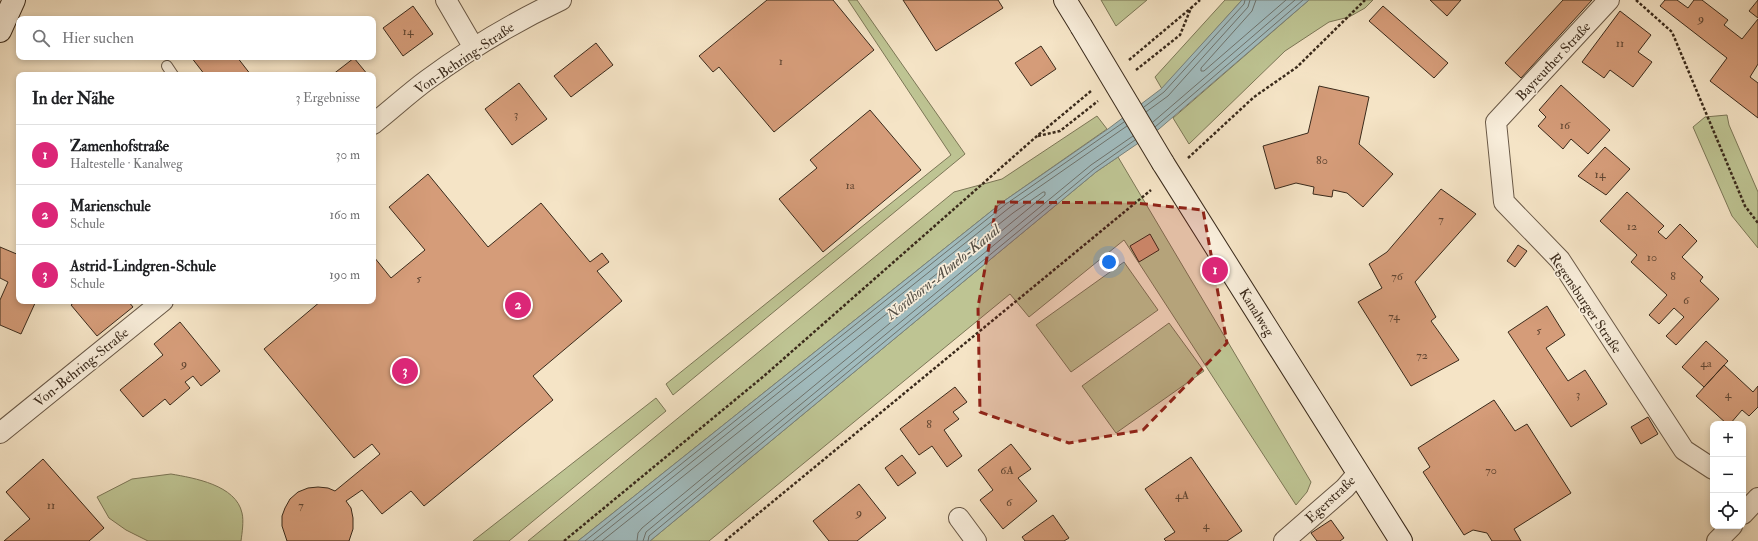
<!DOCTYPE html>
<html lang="de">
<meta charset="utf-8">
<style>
:root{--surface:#fff;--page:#f6f6f6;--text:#202124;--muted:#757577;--line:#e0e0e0;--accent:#db2777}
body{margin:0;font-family:"IM FELL Double Pica",serif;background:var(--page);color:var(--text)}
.controls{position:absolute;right:12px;bottom:12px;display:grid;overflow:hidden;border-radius:8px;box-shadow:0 2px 6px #0003}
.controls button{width:36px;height:36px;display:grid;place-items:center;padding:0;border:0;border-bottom:1px solid var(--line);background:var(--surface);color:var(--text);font:20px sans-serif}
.you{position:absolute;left:1109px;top:262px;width:14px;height:14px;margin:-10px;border:3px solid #fff;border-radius:50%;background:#1a73e8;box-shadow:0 0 0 6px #1a73e833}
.badge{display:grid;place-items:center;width:26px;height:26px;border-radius:50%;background:var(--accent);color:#fff;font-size:13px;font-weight:700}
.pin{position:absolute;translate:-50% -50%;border:2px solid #fff;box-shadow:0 1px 4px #0006}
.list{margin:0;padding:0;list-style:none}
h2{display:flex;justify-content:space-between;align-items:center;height:52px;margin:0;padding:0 16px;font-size:17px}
h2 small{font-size:13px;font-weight:400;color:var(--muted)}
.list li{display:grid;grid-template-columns:26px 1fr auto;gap:12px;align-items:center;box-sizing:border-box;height:60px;padding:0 16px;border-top:1px solid var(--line)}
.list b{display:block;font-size:15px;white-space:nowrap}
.list p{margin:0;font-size:13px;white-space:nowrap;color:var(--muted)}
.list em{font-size:13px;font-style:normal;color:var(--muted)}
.icon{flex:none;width:22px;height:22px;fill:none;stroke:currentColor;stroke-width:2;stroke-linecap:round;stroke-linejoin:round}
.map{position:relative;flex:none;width:1758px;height:541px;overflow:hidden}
.search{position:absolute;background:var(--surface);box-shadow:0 2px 6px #0003;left:16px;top:16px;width:360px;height:44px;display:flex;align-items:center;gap:10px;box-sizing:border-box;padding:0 14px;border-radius:8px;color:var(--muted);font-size:15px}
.panel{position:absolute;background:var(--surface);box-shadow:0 2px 6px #0003;left:16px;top:72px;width:360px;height:232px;border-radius:8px}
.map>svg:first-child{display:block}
</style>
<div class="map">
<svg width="1758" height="541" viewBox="0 0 1758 541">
<rect width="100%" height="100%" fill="#f5e4c6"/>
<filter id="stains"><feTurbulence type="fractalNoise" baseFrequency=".005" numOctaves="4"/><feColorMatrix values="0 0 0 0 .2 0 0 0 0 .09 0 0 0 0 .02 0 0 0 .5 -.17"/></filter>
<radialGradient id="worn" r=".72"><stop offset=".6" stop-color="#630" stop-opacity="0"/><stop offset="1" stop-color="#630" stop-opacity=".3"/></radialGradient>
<!-- green -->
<path fill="#bec493" stroke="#7c7757" d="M848 0H857L965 154 673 395 666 384 951 155Z
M1101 0H1147L1116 26Z
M1225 0H1242L1162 89 1155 77Z
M1309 0H1373L1365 8 1349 17 1329 22 1285 51 1189 144 1173 118Z
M1727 115 1729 125 1758 192V248L1732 216 1693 127 1705 117Z
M1097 116 1107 129 1004 201 578 541H528L954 192 1002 179Z
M1118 157 1311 482 1307 492 1296 505 1124 240 1029 317 1010 294 709 541H650L1096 172Z
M1124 262 1158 310 1071 372 1036 325Z
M1169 323 1204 371 1116 433 1082 386Z
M656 398 666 411 509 541H473Z
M171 474C194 478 236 485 242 513 244 521 242 533 241 541H148L126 530 109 518 97 497 132 479Z"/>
<!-- water -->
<path fill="#a1bcbf" stroke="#78827d" d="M1242 0H1309L1159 129 1096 172 650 541H578L1004 201 1108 129 1161 89Z"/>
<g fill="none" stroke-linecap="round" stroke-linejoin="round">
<!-- shore -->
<path stroke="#6e736d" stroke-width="1" d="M1256 0 1252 11 1201 68V71H1204L1286 0
M1144 107 1164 92 1244 4 1245 0
M1146 112 1168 96 1248 7 1250 0
M1153 122 1295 0
M1155 127 1303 0
M585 541 1006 204 1124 122
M593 541 1009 208 1127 126
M602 541 1013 213 1043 192H1045V195L642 528 638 533 637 541
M643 541 646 532 1091 165 1133 136
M648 541 649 536 1094 169 1135 140"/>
</g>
<!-- building -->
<path fill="#d59c79" stroke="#3a2a1b" d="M767 0H833L874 50 774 132 719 67 713 72 699 56Z
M903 0H998L1003 8 936 51Z
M1430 0H1461L1447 16Z
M1563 0H1592L1521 78 1505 63Z
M1665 0H1677L1688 8 1694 0H1702L1728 20 1724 25 1742 39 1758 19V64L1750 77 1758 83V118L1710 81 1727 58 1660 6Z
M1758 0V18L1749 11Z
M413 6 433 34 403 56 383 28Z
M1383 6 1448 63 1434 78 1369 21Z
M1620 11 1651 35 1638 52 1652 62 1633 87 1610 70 1604 78 1582 62Z
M596 43 613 65 571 97 554 76Z
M1041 46 1056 69 1031 86 1015 63Z
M191 57H237L251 75H205Z
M354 58 368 75H332Z
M519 83 547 119 512 145 485 109Z
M1561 85 1610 130 1588 154 1571 139 1563 149 1538 126 1546 117 1539 110Z
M1319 86 1369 97 1359 144 1393 174 1363 207 1347 193 1333 190 1332 197 1313 194 1314 187 1296 183 1275 189 1263 146 1308 133Z
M870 110 921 170 823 252 779 199 817 168 810 160Z
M1605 147 1630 169 1606 195 1578 176Z
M428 174 488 247 541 203 590 262 602 253 609 262 597 271 622 301 533 376 553 400 424 506 411 491 382 514 362 490 346 501 351 508 353 518V529L349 541H287L282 526V516L285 508 290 499 298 492 308 488 318 487 328 488 335 491 380 454 372 444 354 458 264 349 321 301H373L374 257 391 278 425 250 389 207Z
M1441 189 1476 214 1415 282 1436 317 1431 321 1459 360 1411 386 1358 302 1382 288 1369 264 1387 252Z
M1627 192 1664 226 1658 232 1666 239 1680 224 1697 241 1682 257 1703 277 1700 281 1719 299 1676 345 1666 336 1684 317 1674 308 1659 324 1649 315 1667 295 1631 262 1637 255 1600 221Z
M1150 234 1159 250 1139 262 1130 246Z
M1518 245 1527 251 1515 267 1507 261Z
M0 247 19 255V301H36L21 334 0 325V300L8 282 0 278Z
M76 301H128L133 307 97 336 71 305Z
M1547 306 1565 335 1546 348 1568 381 1585 370 1607 404 1571 427 1508 332Z
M180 322 220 371 201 386 193 376 185 382 190 388 170 405 165 399 143 417 120 390 163 355 154 344Z
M1706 341 1728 361 1704 387 1682 367Z
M1724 365 1753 392 1758 386V407L1749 416 1742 410 1730 424H1727L1696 396Z
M955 387 967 402 953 412 959 419 944 430 962 456 947 467 932 446 919 455 900 429Z
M1494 400 1515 431 1527 424 1571 493 1514 529 1521 541H1492L1487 533 1473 530 1464 535 1423 472 1430 467 1418 448Z
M1648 417 1658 434 1641 444 1631 427Z
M1011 444 1031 469 1018 478 1037 501 1003 529 980 500 993 490 978 470Z
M902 455 916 473 898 486 885 468Z
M1191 457 1242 531 1227 541H1166L1164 539 1175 532 1145 489Z
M43 459 104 528 89 541H4L30 519 6 492Z
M859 484 886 518 857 541H829L813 521Z
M1053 515 1069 538 1064 541H1025L1022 537Z
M1331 520 1344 538 1340 541H1317L1311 533Z"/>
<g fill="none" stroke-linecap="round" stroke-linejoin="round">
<!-- lane casing -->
<g stroke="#695846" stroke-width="12">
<path id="lane" d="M167 66 173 75"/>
</g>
<!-- street casing -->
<g stroke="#695846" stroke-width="22">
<path id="street" d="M446 0 474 48
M1609 0 1496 122 1504 202 1560 260 1684 450 1713 469
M373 124C391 110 408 94 427 80 469 49 514 22 561 0
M0 433 163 301
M1743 514 1758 498
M959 518 976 541
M1284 541 1345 488 1358 473
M1717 541 1732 526"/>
</g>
<!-- secondary casing -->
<g stroke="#3a2a1b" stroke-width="24">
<path id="secondary" d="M1065 0 1081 26
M0 31 14 0
M1163 163 1401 541"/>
</g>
<!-- path -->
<path stroke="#3a2a1b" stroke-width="2.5" stroke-dasharray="3 2" stroke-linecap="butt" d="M1636 0 1672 32 1745 206 1758 223
M1129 60 1191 8
M1136 70 1180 35 1191 8 1200 0
M1038 136 1060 131 1098 101
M1188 158 1254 97 1297 67 1365 0
M564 541 764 376 1037 136 1091 91
M725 541 1151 190"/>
<!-- lane -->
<use href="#lane" stroke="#f8edda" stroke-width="10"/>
<!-- street -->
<use href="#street" stroke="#f8edda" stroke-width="20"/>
<!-- secondary -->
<use href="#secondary" stroke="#f8edda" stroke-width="22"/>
<!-- secondary-bridge casing -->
<g stroke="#3a2a1b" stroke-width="24" stroke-linecap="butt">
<path id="secondary-bridge" d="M1081 26 1163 163"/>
</g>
<!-- secondary-bridge -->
<use href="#secondary-bridge" stroke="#f8edda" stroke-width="22"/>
</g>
<!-- marked area -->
<path fill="#8f2418" fill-opacity="0.2" stroke="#8f2418" stroke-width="3" stroke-dasharray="8 5" stroke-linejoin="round" d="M997 202 1135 203 1203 210 1227 343 1143 430 1069 443 980 412 978 307Z"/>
<g text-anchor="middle" stroke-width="3.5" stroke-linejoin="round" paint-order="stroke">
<!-- number labels -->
<g font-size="12" fill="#614632">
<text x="1701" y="22">9</text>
<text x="408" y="35">14</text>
<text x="1620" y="47">11</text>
<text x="781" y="65">1</text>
<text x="516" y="118">3</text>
<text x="1565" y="129">16</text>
<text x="1322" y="164">80</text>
<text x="1600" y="178">14</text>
<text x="850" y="189">1a</text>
<text x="1441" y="223">7</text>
<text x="1632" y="230">12</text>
<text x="1652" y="261">10</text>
<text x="1397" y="280">76</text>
<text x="1673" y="280">8</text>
<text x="419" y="282">5</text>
<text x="1686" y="304">6</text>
<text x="1394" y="320">74</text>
<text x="1539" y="334">5</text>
<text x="1422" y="359">72</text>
<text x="184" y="367">9</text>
<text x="1706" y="367">4a</text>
<text x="1578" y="398">3</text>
<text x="1728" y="398">4</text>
<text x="929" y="428">8</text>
<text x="1007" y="474">6A</text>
<text x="1491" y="474">70</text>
<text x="1182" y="499">4A</text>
<text x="1009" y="506">6</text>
<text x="51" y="509">11</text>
<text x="301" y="509">7</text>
<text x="859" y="516">9</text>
<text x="1206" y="529">4</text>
</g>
<!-- street labels -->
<g font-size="14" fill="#3a2a1b" stroke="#f8edda">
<text transform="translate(464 58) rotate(-34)" y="5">Von-Behring-Straße</text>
<text transform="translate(1553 61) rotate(-47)" y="5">Bayreuther Straße</text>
<text transform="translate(1586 303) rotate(56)" y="5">Regensburger Straße</text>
<text transform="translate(1257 312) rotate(58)" y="5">Kanalweg</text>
<text transform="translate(81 367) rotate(-39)" y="5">Von-Behring-Straße</text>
<text transform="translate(1330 499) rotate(-43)" y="5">Egerstraße</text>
</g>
<!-- water labels -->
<g font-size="15" font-style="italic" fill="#544e44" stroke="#f8edda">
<text transform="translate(943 272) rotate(-39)" y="5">Nordhorn-Almelo-Kanal</text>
</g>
</g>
<rect width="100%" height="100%" filter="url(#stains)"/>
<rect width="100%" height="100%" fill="url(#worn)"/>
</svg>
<div class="controls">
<button>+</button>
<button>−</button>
<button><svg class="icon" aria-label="locate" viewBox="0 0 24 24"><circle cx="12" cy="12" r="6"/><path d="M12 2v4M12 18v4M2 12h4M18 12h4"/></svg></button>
</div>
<div class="you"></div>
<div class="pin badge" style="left:1215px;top:270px">1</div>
<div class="pin badge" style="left:518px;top:305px">2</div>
<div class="pin badge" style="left:405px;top:371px">3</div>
<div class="search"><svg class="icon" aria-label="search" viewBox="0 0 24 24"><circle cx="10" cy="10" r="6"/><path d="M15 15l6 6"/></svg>Hier suchen</div>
<section class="panel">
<h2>In der Nähe<small>3 Ergebnisse</small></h2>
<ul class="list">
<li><span class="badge">1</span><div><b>Zamenhofstraße</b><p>Haltestelle · Kanalweg</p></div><em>30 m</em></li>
<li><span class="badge">2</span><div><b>Marienschule</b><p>Schule</p></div><em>160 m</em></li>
<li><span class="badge">3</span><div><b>Astrid-Lindgren-Schule</b><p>Schule</p></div><em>190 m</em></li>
</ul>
</section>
</div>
